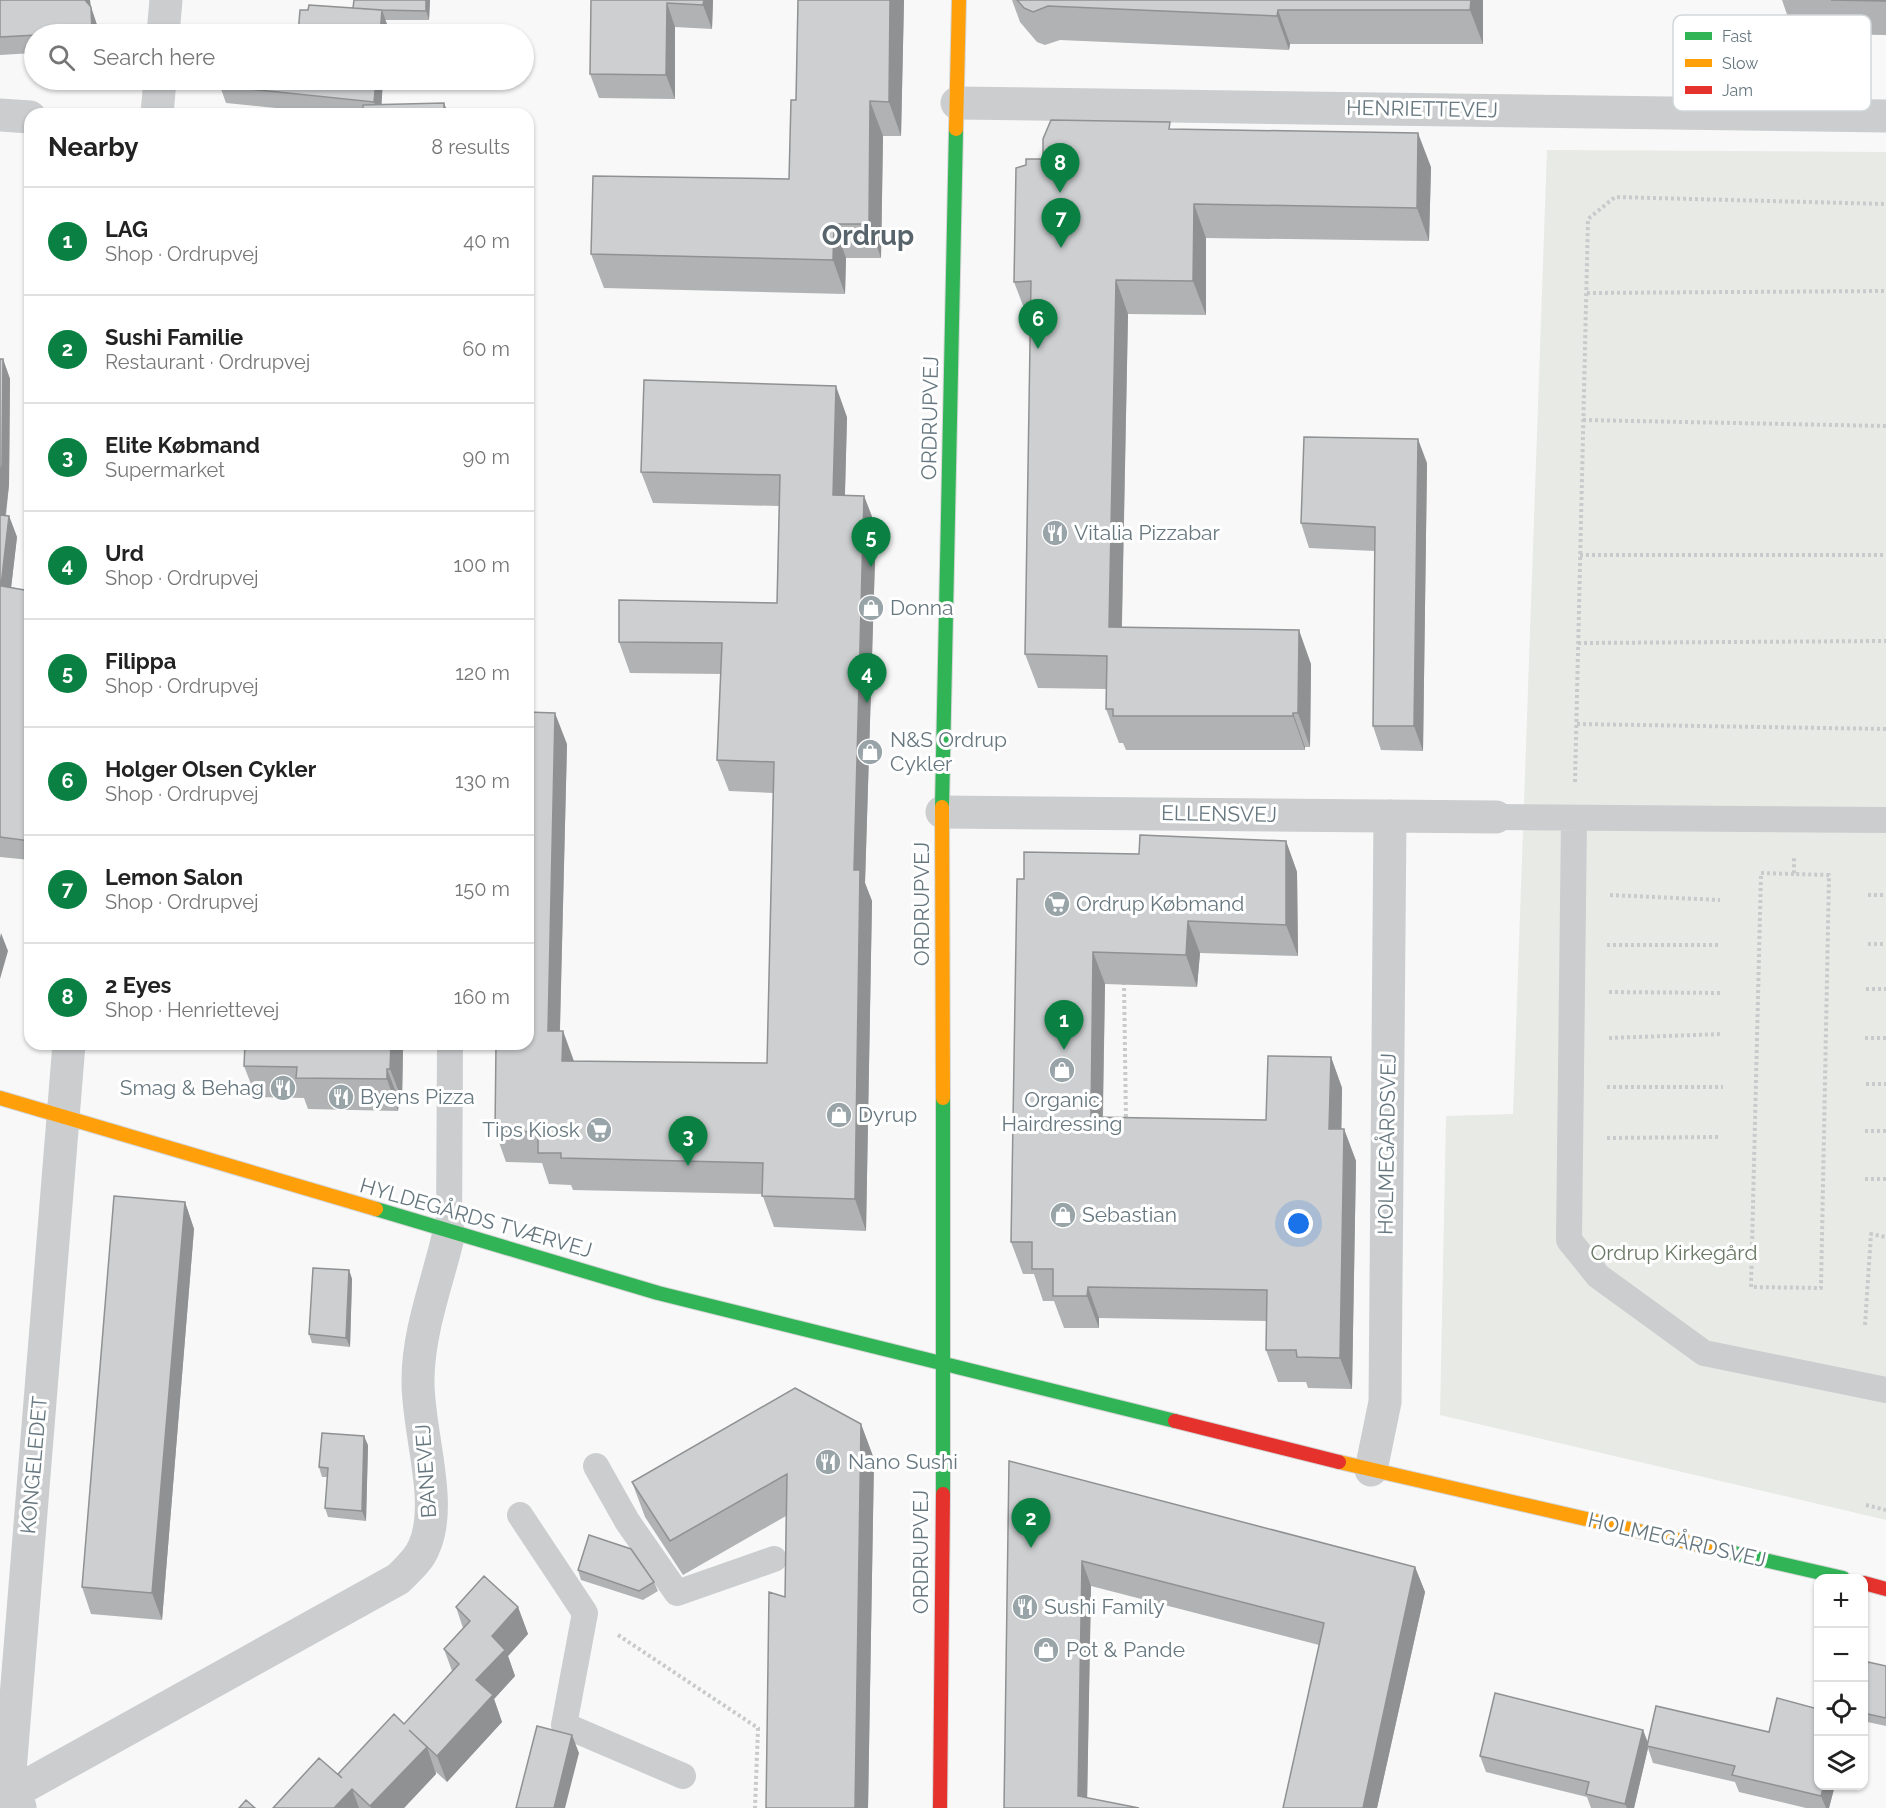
<!DOCTYPE html>
<meta charset="utf-8">
<style>
:root{--surface:#fff;--page:#f6f6f6;--text:#222;--muted:#767676;--line:#e0e0e0;--accent:#0b8043}
body{margin:0;font-family:Raleway,sans-serif;background:var(--page);color:var(--text)}
.controls{position:absolute;right:18px;bottom:18px;display:grid;overflow:hidden;border-radius:12px;box-shadow:0 2px 4px #0004}
.controls button{width:54px;height:54px;display:grid;place-items:center;padding:0;border:0;border-bottom:2px solid var(--line);background:var(--surface);color:var(--text);font:30px sans-serif}
.you{position:absolute;left:1299px;top:1224px;width:21px;height:21px;margin:-15px;border:4px solid #fff;border-radius:50%;background:#1a73e8;box-shadow:0 0 0 9px #1a73e833}
.badge{display:grid;place-items:center;width:39px;height:39px;border-radius:50%;background:var(--accent);color:#fff;font-size:20px;font-weight:700}
.pin{position:absolute;translate:-50% -50px;filter:drop-shadow(0 2px 3px #0008)}
.pin::after{content:'';position:absolute;top:32px;width:21px;height:18px;background:inherit;clip-path:polygon(0 0,100% 0,50% 100%)}
.list{margin:0;padding:0;list-style:none}
h2{display:flex;justify-content:space-between;align-items:center;height:78px;margin:0;padding:0 24px;font-size:26px}
h2 small{font-size:20px;font-weight:400;color:var(--muted)}
.list li{display:grid;grid-template-columns:39px 1fr auto;gap:18px;align-items:center;box-sizing:border-box;height:108px;padding:0 24px;border-top:2px solid var(--line)}
.list b{display:block;font-size:22px;white-space:nowrap}
.list p{margin:0;font-size:20px;white-space:nowrap;color:var(--muted)}
.list em{font-size:20px;font-style:normal;color:var(--muted)}
.icon{flex:none;width:33px;height:33px;fill:none;stroke:currentColor;stroke-width:2;stroke-linecap:round;stroke-linejoin:round}
.map{position:relative;flex:none;width:1886px;height:1808px;overflow:hidden}
.search{position:absolute;background:var(--surface);box-shadow:0 2px 4px #0004;left:24px;top:24px;width:510px;height:66px;display:flex;align-items:center;gap:15px;box-sizing:border-box;padding:0 21px;border-radius:33px;color:var(--muted);font-size:22px}
.panel{position:absolute;background:var(--surface);box-shadow:0 2px 4px #0004;left:24px;top:108px;width:510px;height:942px;border-radius:18px}
.map>svg:first-child{display:block}
</style>
<div class="map">
<svg width="1886" height="1808" viewBox="0 0 1886 1808">
<rect width="100%" height="100%" fill="#f8f8f8"/>
<!-- green -->
<path fill="#e8eae6" d="M1547 150 1886 152V1520L1440 1415 1446 1116 1513 1114Z"/>
<g fill="none" stroke-linecap="round" stroke-linejoin="round">
<!-- fast casing -->
<g stroke="#d4d5d6" stroke-width="16">
<path id="fast" d="M942 807 956 129
M376 1209 658 1293 1175 1421
M943 1494V1098
M1712 1548 1843 1578"/>
</g>
<!-- slow casing -->
<g stroke="#d4d5d6" stroke-width="16">
<path id="slow" d="M956 129 959 0
M942 807 943 1098
M0 1098 376 1209
M1339 1462 1712 1548"/>
</g>
<!-- jam casing -->
<g stroke="#d4d5d6" stroke-width="16">
<path id="jam" d="M1175 1421 1339 1462
M1864 1583 1886 1589
M940 1808 943 1494"/>
</g>
<!-- path -->
<path stroke="#c9cacb" stroke-width="4" stroke-dasharray="3 3" stroke-linecap="butt" d="M1587 293 1886 291
M1583 420 1886 426
M1580 555H1886
M1578 643 1886 641
M1577 724 1886 729
M1575 782 1588 219 1615 197 1886 204
M1794 874 1761 873 1751 1287 1821 1288 1829 875 1794 874V857
M1610 895 1720 900
M1868 895H1886
M1868 944H1886
M1607 945H1721
M1124 982 1126 1121
M1866 989H1886
M1609 992 1720 993
M1609 1038 1722 1034
M1865 1038H1886
M1866 1084H1886
M1607 1087H1723
M1865 1131H1886
M1607 1138 1720 1137
M1865 1179H1886
M1865 1325 1871 1234 1886 1237
M1866 1505 1886 1510
M618 1635 758 1728 755 1808"/>
<!-- lane -->
<path stroke="#cbcdce" stroke-width="26" d="M1496 817 1886 820
M1574 819 1569 1240 1598 1276 1704 1353 1886 1390
M449 1233 450 1044
M596 1466 627 1521 677 1593 774 1559
M520 1515 585 1613 564 1725 683 1776"/>
<!-- street -->
<path stroke="#cbcdce" stroke-width="33" d="M163 34 166 0
M957 103 1886 116
M157 114 160 80
M0 115 30 117
M942 812 1496 817
M1371 1470 1385 1402 1390 816
M0 1800 398 1579C408 1569 419 1560 424 1547 444 1503 417 1429 418 1380 418 1331 438 1281 449 1233
M20 1807 8 1796 69 1044"/>
<!-- fast -->
<use href="#fast" stroke="#30b455" stroke-width="14"/>
<!-- slow -->
<use href="#slow" stroke="#ff9f0a" stroke-width="14"/>
<!-- jam -->
<use href="#jam" stroke="#e5322d" stroke-width="14"/>
</g>
<!-- wall -->
<path fill="#b0b2b3" d="M0 0H90L91 7 97 25 98 34H34V53L0 55Z
M430 0 429 20H385L388 27 308 10 353 8Z
M591 0H713L712 29 675 27V99L599 98 590 74Z
M798 0H904L901 136H883L881 258H846L845 294 604 288 591 254 789 179 796 100Z
M1012 0H1483V44H1290L1289 50 1060 40 1045 45 1037 42 1020 22Z
M1782 0H1886V35L1818 34 1815 26H1791Z
M383 80 381 105 444 103 448 114H334L226 103 220 86Z
M1172 129 1431 167 1429 241 1206 238V315L1128 314 1122 627 1311 664 1310 747H1305V750H1126L1123 743H1119L1106 709 1107 689 1038 688 1025 654 1031 315 1027 316 1014 282 1043 159Z
M0 359H3L10 379 9 485 6 516H9L17 537 11 587 30 591V860L0 857Z
M847 417 845 495 864 496 876 527 865 883 872 901 866 1231 774 1227 762 1194 573 1190 571 1185 549 1184 542 1163 506 1162 495 1131 567 744 560 1031H563L574 1061 767 1063 773 793 729 791 717 760 721 674 630 673 619 642 777 603 779 506 653 503 641 472Z
M1427 463 1423 751 1381 750 1373 726 1375 551 1309 548 1301 523Z
M1286 841 1297 872 1298 956 1200 953 1197 987 1105 984 1103 1118 1266 1120 1331 1057 1342 1088 1341 1129H1344L1356 1161 1352 1389 1308 1388 1306 1382H1278L1266 1350 1267 1321 1099 1318V1328H1064L1054 1301H1043L1034 1274H1023L1011 1242 1024 879 1139 854Z
M213 1044H400L403 1050 402 1100H399L398 1111 308 1109 304 1098 256 1097 244 1066 245 1048 214 1047Z
M185 1202 194 1229 162 1620 91 1614 82 1587Z
M349 1270 352 1279 350 1347 312 1343 309 1334Z
M861 1424 874 1459 868 1808 785 1597 786 1516 683 1575 645 1517 632 1482Z
M368 1445 366 1521 328 1517 325 1508 327 1477H322L319 1467Z
M1009 1461 1415 1567 1425 1592 1377 1808H1283L1319 1645 1091 1586 1087 1798 1004 1808Z
M578 1570 654 1582 658 1591 643 1600 581 1580Z
M456 1607H518L528 1634 508 1656 515 1676 494 1699 502 1722 447 1782 436 1772V1774L404 1808H273L338 1775 404 1724 452 1671 444 1649 463 1628Z
M1886 1666V1726L1863 1721V1682Z
M1643 1730 1648 1743 1818 1785H1835L1829 1808H1806L1739 1792 1735 1782 1653 1763 1648 1748 1634 1808H1591L1587 1797 1486 1772 1480 1756Z"/>
<!-- shaded-wall -->
<path fill="#909192" d="M84 0H90L91 18Z
M426 0H430L429 20 426 11Z
M704 0H713L712 29 703 5Z
M890 0H904L901 136 889 102Z
M1471 0H1483V44L1470 10Z
M667 3 675 27V99L666 75Z
M91 7 97 25 98 34H93L92 32Z
M382 10 388 27 387 34H380Z
M1278 10 1290 44 1289 50 1277 16Z
M376 80H383L381 114H379L374 102Z
M870 101 883 136 881 258 869 224Z
M444 103 448 114H444Z
M1418 133 1431 167 1429 241 1417 208Z
M1194 204 1206 238V315L1193 281Z
M834 224 846 258 845 294 833 260Z
M1116 280 1128 314 1121 661 1109 627Z
M3 359 10 379 9 485 3 535 0 526V479Z
M836 386 847 417 844 526 833 495Z
M1418 439 1427 463 1423 751 1414 726Z
M864 496 876 527 865 883 872 901 866 1231 855 1199 854 870Z
M9 516 17 537 9 606 1 586Z
M1299 630 1311 664 1310 747 1298 713Z
M555 713 567 744 559 1062 548 1031Z
M1293 713 1305 747V750L1293 716Z
M1286 841 1297 872 1298 956 1286 925Z
M1188 921 1200 953 1197 987 1186 955Z
M1 933 8 951 0 979V938Z
M1093 952 1105 984 1102 1149 1091 1117Z
M563 1031 574 1062 562 1061Z
M391 1044H400L403 1050 402 1100 390 1069Z
M1331 1057 1342 1088 1341 1160 1329 1129Z
M387 1069 399 1100 398 1111 387 1079Z
M1344 1129 1356 1161 1352 1389 1340 1358Z
M185 1202 194 1229 162 1620 152 1593Z
M349 1270 352 1279 350 1347 346 1338Z
M1088 1287 1099 1318V1328L1087 1296Z
M861 1424 874 1459 868 1808H855Z
M364 1436 368 1445 366 1521 362 1511Z
M1082 1561 1091 1586 1087 1808 1078 1796Z
M1415 1567 1425 1592 1377 1808H1363Z
M518 1607 528 1634 508 1656 515 1676 494 1699 502 1722 447 1782 437 1756 492 1636Z
M1643 1730 1649 1746H1647L1648 1748 1634 1808H1627L1625 1804Z
M572 1735 579 1753 565 1808H554Z
M427 1747 436 1774 404 1808H371L370 1806Z
M1824 1785H1835L1829 1808H1826L1821 1796Z
M352 1789 359 1808H334Z"/>
<!-- building -->
<path fill="#cdcfd0" stroke="#909192" stroke-width="1.5" d="M0 0H85L91 7 92 32 0 37Z
M354 0H426V11L381 10 353 8Z
M591 0H704L703 5 667 3 666 75 590 74Z
M798 0H890L889 102 870 101 869 224H834L833 260 591 254 593 176 789 179 791 100H796Z
M1017 0H1471L1470 10H1278L1277 16 1048 6 1033 12 1024 8Z
M1831 0H1886V1Z
M309 5 382 10 380 34H298L300 10H308Z
M221 80H376L374 102 220 86Z
M444 103V114H363V105Z
M1051 120 1170 122 1169 129 1418 133 1417 208 1194 204 1193 281 1116 280 1109 627 1299 630 1298 713H1293V716H1113V709H1106L1107 656 1025 654 1031 281 1014 282 1016 168 1026 165V159H1043V139Z
M0 359H3L2 465 0 479Z
M644 380 836 386 833 495 864 496 854 870H860L855 1199 762 1196 763 1163 561 1158V1153H538V1132L495 1131 496 1044H528V712L555 713 548 1031H563L562 1061 767 1063 774 762 717 760 722 643 619 642V600L777 603 780 475 641 472Z
M1304 437 1418 439 1414 726H1373L1375 527 1301 523Z
M0 515 9 516 1 586 30 591V841L0 837Z
M1140 835 1286 841V925L1188 921 1186 955 1093 952 1091 1117 1266 1120 1268 1056 1331 1057 1329 1129H1344L1340 1358 1297 1357 1296 1350H1266L1267 1290 1088 1287 1087 1296H1053V1269H1032V1242H1011L1017 879H1024V852L1139 854Z
M245 1044H391L390 1069H387V1079L296 1078 297 1067 244 1066Z
M114 1196 185 1202 152 1593 82 1587Z
M313 1268 349 1270 346 1338 309 1334Z
M795 1388 861 1424 855 1808H766L769 1592 785 1597 787 1474 670 1541 632 1482Z
M322 1433 364 1436 362 1511 325 1508 328 1468 319 1467Z
M1009 1461 1415 1567 1363 1808H1283L1324 1623 1082 1561 1078 1796 1139 1808H1004Z
M589 1535 631 1549 654 1582 639 1591 578 1570Z
M484 1576 518 1607 492 1636 505 1650 476 1680 493 1695 437 1756 409 1730 427 1747 370 1806 352 1789 334 1808H273L319 1758 342 1778 338 1774 394 1714 404 1724 459 1664 444 1649 470 1621 456 1607Z
M1868 1662 1886 1666V1718L1863 1713V1682Z
M1495 1693 1643 1730 1625 1804 1586 1794 1589 1782 1480 1756Z
M1777 1698 1818 1709V1785H1824L1821 1796 1732 1775 1735 1766 1647 1746 1656 1706 1769 1732Z
M537 1726 572 1735 554 1808H516Z
M246 1800 255 1808H239Z"/>
<!-- icons -->
<defs>
<g id="restaurant-disc" transform="scale(1.35)"><circle r="9.5" fill="#99a4a9" stroke="#fff"/><path d="M-5-6h1v4h1v-4h1v4h1v-4h1v5L-1.5 .5V6h-2V.5L-5-1ZM5-6V6H3V1.5H1.5Q1.5-4 5-6Z" fill="#fff"/></g>
<g id="shop-disc" transform="scale(1.35)"><circle r="9.5" fill="#99a4a9" stroke="#fff"/><path d="M-5-2.5h2.3a2.7 3.5 0 0 1 5.4 0H5L5.5 6h-11ZM-1.5-2.5h3a1.5 2.3 0 0 0-3 0Z" fill="#fff"/></g>
<g id="supermarket-disc" transform="scale(1.35)"><circle r="9.5" fill="#99a4a9" stroke="#fff"/><path d="M-6-5.5h2.5l.6 2H6L4.5 2H-2.5L-4.4-4H-6ZM-1.5 3.2a1.3 1.3 0 1 0 .1 0ZM3 3.2a1.3 1.3 0 1 0 .1 0Z" fill="#fff"/></g>
</defs>
<g fill-rule="evenodd">
<use href="#restaurant-disc" x="1055" y="533"/>
<use href="#shop-disc" x="871" y="608"/>
<use href="#shop-disc" x="870" y="752"/>
<use href="#supermarket-disc" x="1057" y="904"/>
<use href="#shop-disc" x="1062" y="1070"/>
<use href="#restaurant-disc" x="283" y="1088"/>
<use href="#restaurant-disc" x="341" y="1097"/>
<use href="#shop-disc" x="839" y="1115"/>
<use href="#supermarket-disc" x="599" y="1130"/>
<use href="#shop-disc" x="1063" y="1215"/>
<use href="#restaurant-disc" x="828" y="1462"/>
<use href="#restaurant-disc" x="1025" y="1607"/>
<use href="#shop-disc" x="1046" y="1650"/>
</g>
<g text-anchor="middle" stroke-width="6" stroke-linejoin="round" paint-order="stroke">
<!-- street labels -->
<g font-size="21" fill="#66777f" stroke="#fff">
<text transform="translate(1422 109) rotate(1)" y="7">HENRIETTEVEJ</text>
<text transform="translate(930 418) rotate(-89)" y="7">ORDRUPVEJ</text>
<text transform="translate(1219 814) rotate(1)" y="7">ELLENSVEJ</text>
<text transform="translate(922 904) rotate(-90)" y="7">ORDRUPVEJ</text>
<text transform="translate(1387 1144) rotate(-89)" y="7">HOLMEGÅRDSVEJ</text>
<text transform="translate(476 1218) rotate(16)" y="7">HYLDEGÅRDS TVÆRVEJ</text>
<text transform="translate(34 1465) rotate(-85)" y="7">KONGELEDET</text>
<text transform="translate(426 1471) rotate(-94)" y="7">BANEVEJ</text>
<text transform="translate(1677 1540) rotate(13)" y="7">HOLMEGÅRDSVEJ</text>
<text transform="translate(921 1552) rotate(-90)" y="7">ORDRUPVEJ</text>
</g>
<!-- poi labels -->
<g font-size="21" fill="#66777f" stroke="#fff" text-anchor="start">
<text x="1074" y="540">Vitalia Pizzabar</text>
<text x="890" y="615">Donna</text>
<text x="890" y="747">N&amp;S Ordrup<tspan x="890" dy="24">Cykler</tspan></text>
<text x="1076" y="911">Ordrup Købmand</text>
<text x="264" y="1095" text-anchor="end">Smag &amp; Behag</text>
<text x="360" y="1104">Byens Pizza</text>
<text x="1062" y="1107" text-anchor="middle">Organic<tspan x="1062" dy="24">Hairdressing</tspan></text>
<text x="858" y="1122">Dyrup</text>
<text x="580" y="1137" text-anchor="end">Tips Kiosk</text>
<text x="1082" y="1222">Sebastian</text>
<text x="848" y="1469">Nano Sushi</text>
<text x="1044" y="1614">Sushi Family</text>
<text x="1066" y="1657">Pot &amp; Pande</text>
</g>
<!-- park labels -->
<g font-size="21" fill="#6a7865" stroke="#fff">
<text x="1674" y="1260">Ordrup Kirkegård</text>
</g>
<!-- district labels -->
<g font-size="27" font-weight="bold" fill="#58646b" stroke="#fff">
<text x="868" y="245">Ordrup</text>
</g>
</g>
<!-- legend -->
<rect x="1673" y="15" width="198" height="96" rx="9" fill="#fff" stroke="#d1d6d9" stroke-width="1.5"/>
<rect x="1685" y="32" width="27" height="8" fill="#30b455"/>
<rect x="1685" y="59" width="27" height="8" fill="#ff9f0a"/>
<rect x="1685" y="86" width="27" height="8" fill="#e5322d"/>
<g font-size="16" fill="#66777f">
<text x="1722" y="42">Fast</text>
<text x="1722" y="69">Slow</text>
<text x="1722" y="96">Jam</text>
</g>
</svg>
<div class="controls">
<button>+</button>
<button>−</button>
<button><svg class="icon" aria-label="locate" viewBox="0 0 24 24"><circle cx="12" cy="12" r="6"/><path d="M12 2v4M12 18v4M2 12h4M18 12h4"/></svg></button>
<button><svg class="icon" aria-label="layers" viewBox="0 0 24 24"><path d="M12 4l9 5-9 5-9-5zM3 14l9 5 9-5"/></svg></button>
</div>
<div class="you"></div>
<div class="pin badge" style="left:1064px;top:1050px">1</div>
<div class="pin badge" style="left:1031px;top:1548px">2</div>
<div class="pin badge" style="left:688px;top:1166px">3</div>
<div class="pin badge" style="left:867px;top:703px">4</div>
<div class="pin badge" style="left:871px;top:567px">5</div>
<div class="pin badge" style="left:1038px;top:349px">6</div>
<div class="pin badge" style="left:1061px;top:248px">7</div>
<div class="pin badge" style="left:1060px;top:193px">8</div>
<div class="search"><svg class="icon" aria-label="search" viewBox="0 0 24 24"><circle cx="10" cy="10" r="6"/><path d="M15 15l6 6"/></svg>Search here</div>
<section class="panel">
<h2>Nearby<small>8 results</small></h2>
<ul class="list">
<li><span class="badge">1</span><div><b>LAG</b><p>Shop · Ordrupvej</p></div><em>40 m</em></li>
<li><span class="badge">2</span><div><b>Sushi Familie</b><p>Restaurant · Ordrupvej</p></div><em>60 m</em></li>
<li><span class="badge">3</span><div><b>Elite Købmand</b><p>Supermarket</p></div><em>90 m</em></li>
<li><span class="badge">4</span><div><b>Urd</b><p>Shop · Ordrupvej</p></div><em>100 m</em></li>
<li><span class="badge">5</span><div><b>Filippa</b><p>Shop · Ordrupvej</p></div><em>120 m</em></li>
<li><span class="badge">6</span><div><b>Holger Olsen Cykler</b><p>Shop · Ordrupvej</p></div><em>130 m</em></li>
<li><span class="badge">7</span><div><b>Lemon Salon</b><p>Shop · Ordrupvej</p></div><em>150 m</em></li>
<li><span class="badge">8</span><div><b>2 Eyes</b><p>Shop · Henriettevej</p></div><em>160 m</em></li>
</ul>
</section>
</div>
